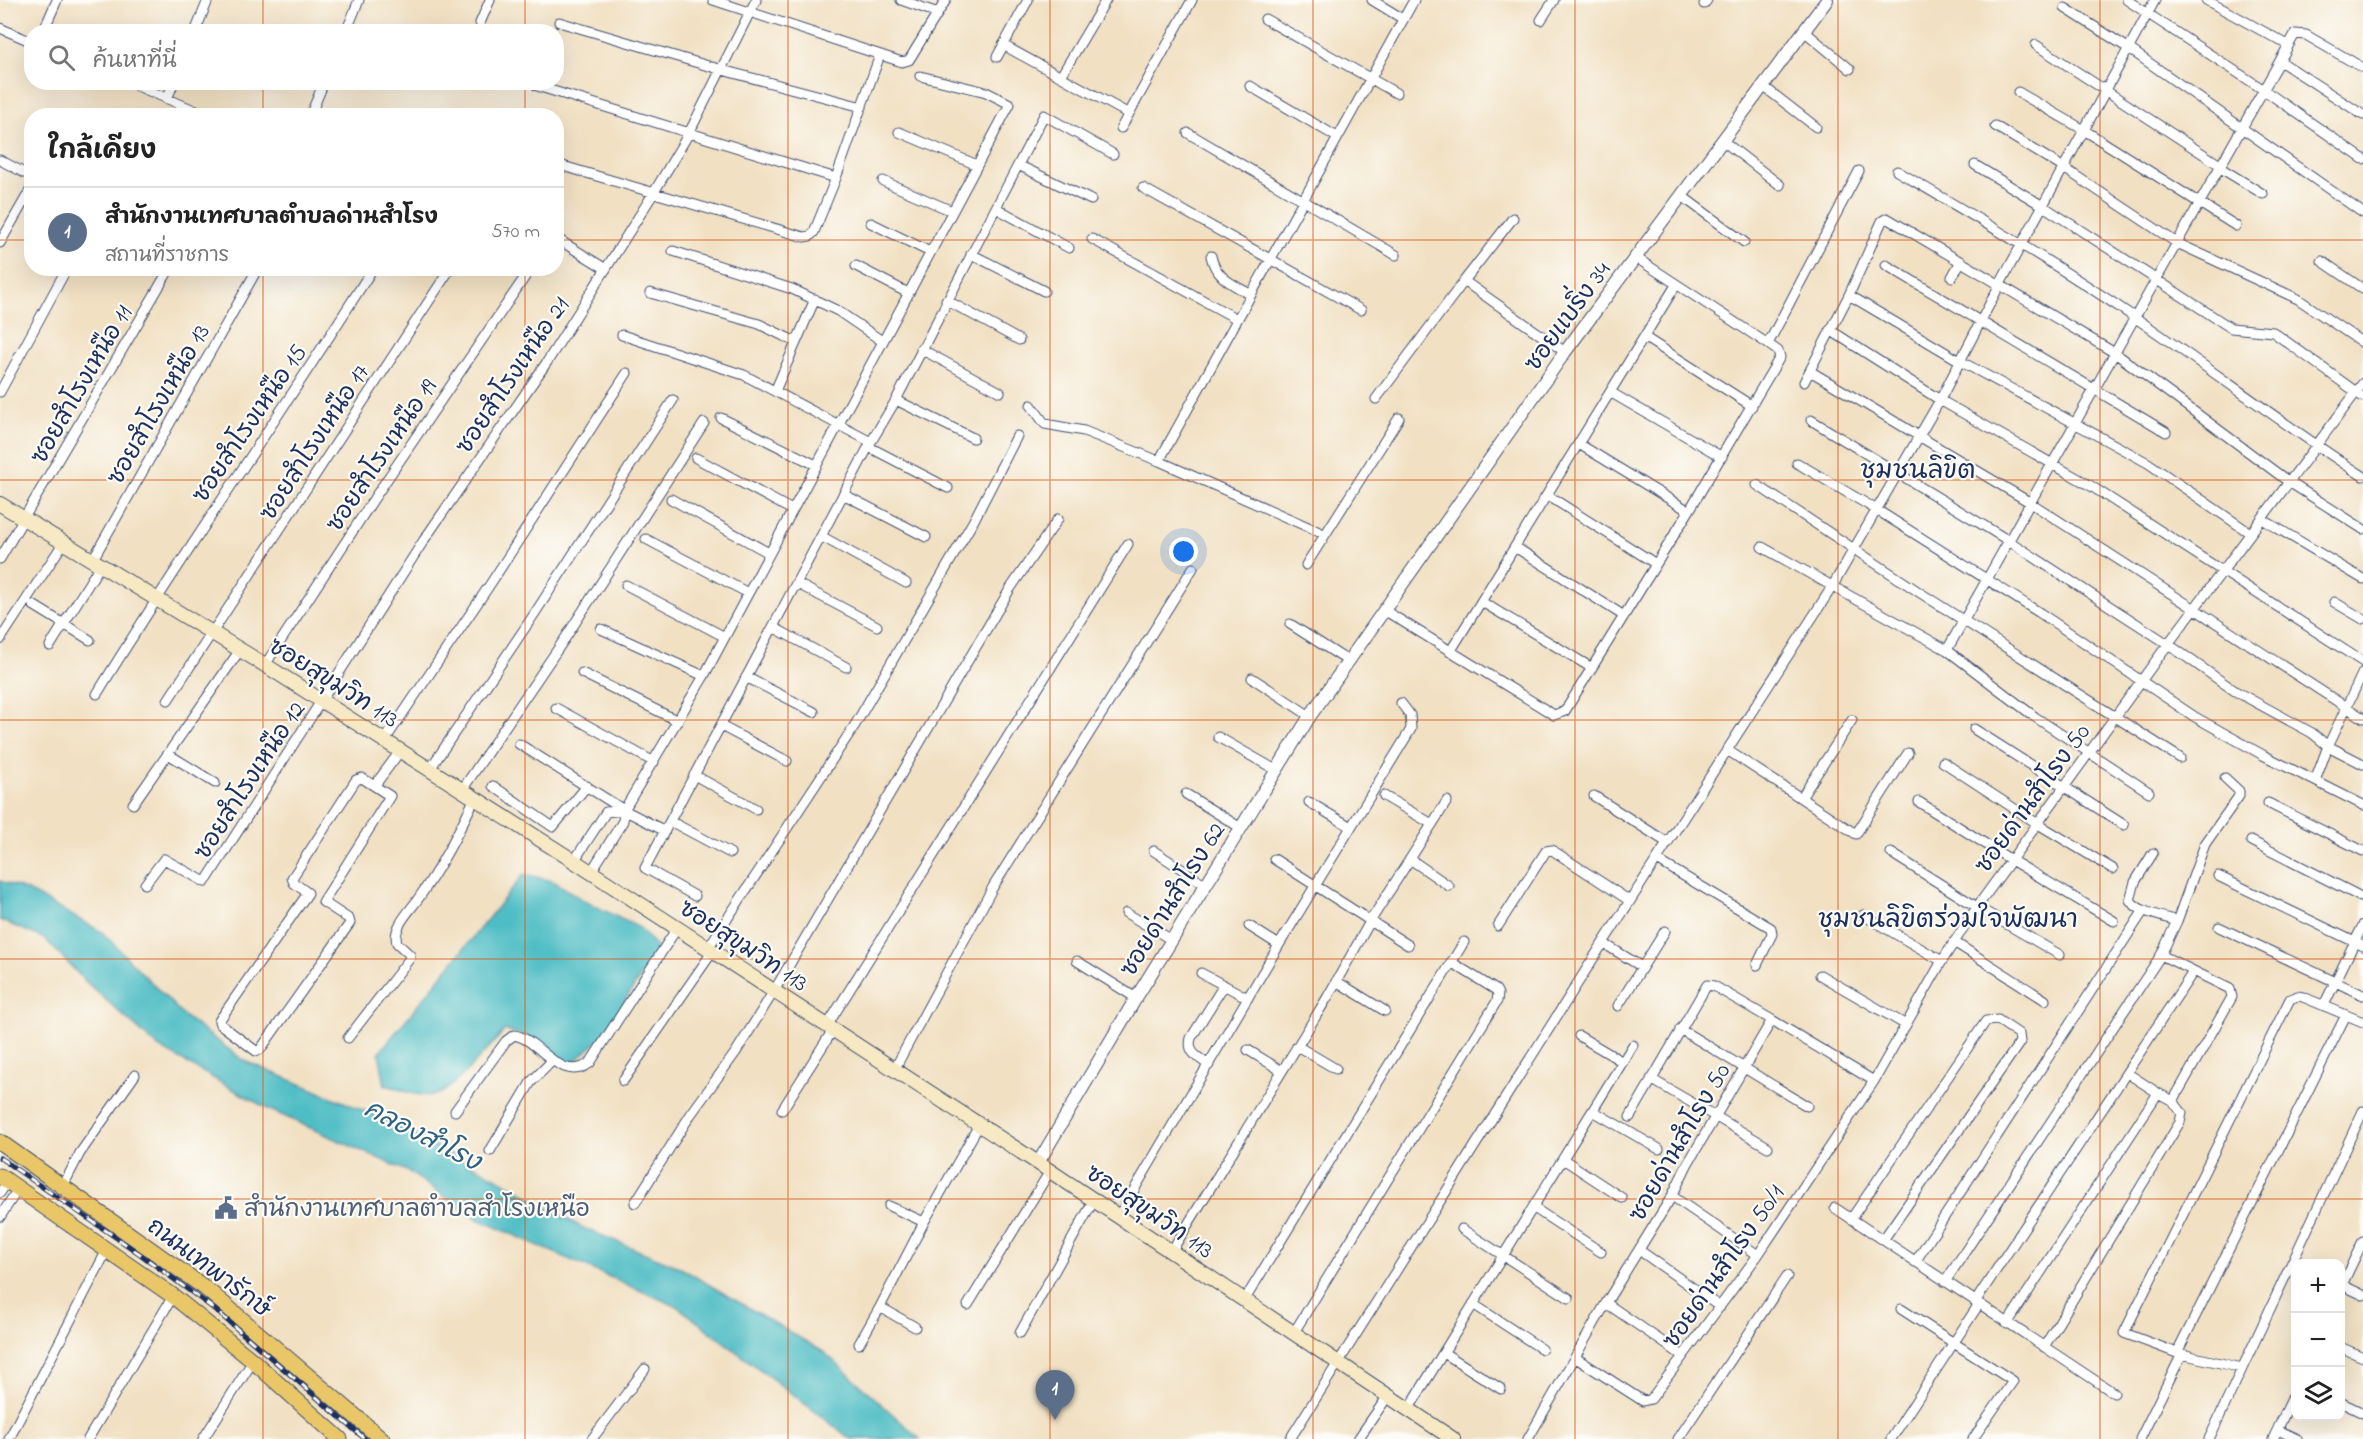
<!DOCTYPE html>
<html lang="th">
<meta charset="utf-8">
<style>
:root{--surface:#fff;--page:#f6f6f6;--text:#222;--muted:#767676;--line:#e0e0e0;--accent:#1f6fb2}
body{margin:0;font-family:"Indie Flower","Playpen Sans Thai",sans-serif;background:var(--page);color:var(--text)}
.controls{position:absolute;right:18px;bottom:18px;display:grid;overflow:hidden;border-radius:12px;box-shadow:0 6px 24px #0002}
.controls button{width:54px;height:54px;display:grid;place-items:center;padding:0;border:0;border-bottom:2px solid var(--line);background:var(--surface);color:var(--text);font:30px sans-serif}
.you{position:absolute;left:1184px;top:552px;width:21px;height:21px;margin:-15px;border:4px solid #fff;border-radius:50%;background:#1a73e8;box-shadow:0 0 0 9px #1a73e833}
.badge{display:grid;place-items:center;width:39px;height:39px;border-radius:50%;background:var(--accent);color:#fff;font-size:20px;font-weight:700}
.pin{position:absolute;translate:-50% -50px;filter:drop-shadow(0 2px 3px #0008)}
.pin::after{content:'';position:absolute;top:32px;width:21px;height:18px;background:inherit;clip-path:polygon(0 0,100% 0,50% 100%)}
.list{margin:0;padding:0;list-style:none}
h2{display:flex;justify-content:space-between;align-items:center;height:78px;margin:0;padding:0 24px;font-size:26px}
h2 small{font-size:20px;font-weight:400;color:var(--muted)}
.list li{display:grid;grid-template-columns:39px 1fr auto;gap:18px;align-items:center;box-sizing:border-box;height:90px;padding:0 24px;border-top:2px solid var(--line)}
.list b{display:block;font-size:22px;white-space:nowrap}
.list p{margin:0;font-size:20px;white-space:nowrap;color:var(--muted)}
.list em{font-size:20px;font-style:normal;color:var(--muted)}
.icon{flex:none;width:33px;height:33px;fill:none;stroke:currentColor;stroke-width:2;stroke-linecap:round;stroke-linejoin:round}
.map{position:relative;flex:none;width:2363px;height:1439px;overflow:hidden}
.search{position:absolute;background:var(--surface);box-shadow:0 6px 24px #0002;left:24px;top:24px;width:540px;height:66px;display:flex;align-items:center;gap:15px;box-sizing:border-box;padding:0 21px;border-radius:24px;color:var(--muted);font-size:22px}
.panel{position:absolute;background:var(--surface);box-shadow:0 6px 24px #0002;left:24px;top:108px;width:540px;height:168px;border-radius:24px}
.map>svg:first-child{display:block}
</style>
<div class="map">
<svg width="2363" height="1439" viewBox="0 0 2363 1439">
<rect width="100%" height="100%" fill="#fdfcf7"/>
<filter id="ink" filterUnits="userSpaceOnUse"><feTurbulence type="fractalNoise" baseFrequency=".0167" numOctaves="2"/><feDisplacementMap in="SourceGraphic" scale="12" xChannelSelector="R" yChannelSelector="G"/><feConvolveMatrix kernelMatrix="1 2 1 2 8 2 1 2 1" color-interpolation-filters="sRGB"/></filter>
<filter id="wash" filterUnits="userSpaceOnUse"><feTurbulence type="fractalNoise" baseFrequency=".008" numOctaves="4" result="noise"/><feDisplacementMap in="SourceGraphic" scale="24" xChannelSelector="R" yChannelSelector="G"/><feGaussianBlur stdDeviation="1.35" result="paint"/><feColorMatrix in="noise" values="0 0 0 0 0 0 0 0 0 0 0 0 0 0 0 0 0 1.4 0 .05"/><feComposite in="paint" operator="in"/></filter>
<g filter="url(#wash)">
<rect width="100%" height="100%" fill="#f1e0c2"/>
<!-- water -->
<path fill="#4fbdc5" stroke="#357692" stroke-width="1.5" d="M524 874 553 881 585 901 640 928 658 949 602 1037 574 1062H557L536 1039 505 1030C492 1044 451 1092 436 1095 420 1098 400 1089 385 1085L379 1053Z
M0 881 26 890 102 932 185 1017 245 1061 382 1118 499 1179 581 1227 679 1267 824 1352 920 1439H851L678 1307 475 1218 409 1172 268 1109 158 1047 85 981 45 939 0 920Z"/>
</g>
<g filter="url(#ink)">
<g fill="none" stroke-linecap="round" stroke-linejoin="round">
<!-- minor casing -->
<g stroke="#3b4a6d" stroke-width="11">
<path id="minor" d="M713 0 902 62 909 60 946 0
M901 0 938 13
M1372 0 1403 19
M2127 0 2264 90 2363 159
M2206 0 2288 45
M1704 4 1707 0
M2065 8 2128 48 2363 213
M1265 19 1396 93
M1541 20 1554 0
M559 22 722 70 862 107
M480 23 490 0
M0 28 32 42
M1804 31 1850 69
M43 32 57 0
M195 32 208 0
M346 32 359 0
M1003 45 1129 114
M2036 45 2220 165
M997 57 1028 0
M2280 61 2363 115
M1061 76 1106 0
M128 82 208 116
M537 86 836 178
M1250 86 1337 137
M1763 86 1816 127
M2018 92 2084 130 2236 226
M167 99 174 82
M310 116 324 82
M1995 126 2064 168 2177 243 2298 299 2363 343
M1121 128 1192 0
M899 132 977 165
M1188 133 1396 255
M1723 141 1780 185
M0 160 32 177
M556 164 804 237 810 236 814 232 836 178 880 55
M1018 165 1091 200
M1975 165 2043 206 2231 328 2273 332 2363 397
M2219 167 2263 194
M1897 171C1977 218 2058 265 2134 317 2211 369 2285 426 2363 476
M883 181 952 211
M1143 188 1361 310
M1682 196 1744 242
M996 208 1069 248
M871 223 930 252
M556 238 606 269
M1092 239 1237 319
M0 243 32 187
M673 251 792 289 838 311 882 341
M971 254 1044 291
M1211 256C1215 277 1232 284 1250 294
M2322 261 2363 289
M1886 265 2166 432
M856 266 908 293
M1952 277 1961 261
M1464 281 1513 218
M650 293 759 324 796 342
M1849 295 1960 361 2148 463 2250 533
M946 300 1019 340
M1830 330 1940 400 2091 486 2363 662
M622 335 744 375 871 442
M1644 337 1752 406
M1768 344 1859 171
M921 349 1000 392
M1810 371 2031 503 2363 718
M1804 382 1849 295 1882 221 1887 218 2115 353 2289 482 2363 529
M775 391 815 299
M0 392 67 268
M1610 392 1722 457
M1376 399 1464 281 1565 352
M896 400 973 438
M1031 405 1045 424 1084 431 1159 461 1324 534
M721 418 816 465
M1811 420 2009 541 2168 644 2235 691 2312 733 2328 746 2363 764
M1579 444 1689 511
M869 447 948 488
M696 458 792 510
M1159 461 1414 0
M1797 463 1877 510 2040 613 2195 717 2263 755 2363 805
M1757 485 1922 594 2180 758
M843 494 926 537
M1547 495 1656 564
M671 499 769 553
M2262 519 2363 579
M821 536 906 583
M646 539 748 593
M1515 547 1624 616
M1762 547 1947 650 2035 717 2149 792
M0 559 170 268
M93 559 258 268
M1306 565 1399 418
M796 583 877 626
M626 585 725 637
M1482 602 1592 668
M2334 602 2363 619
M33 605 90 640
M1384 610 1554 715 1565 711 1689 511 1780 357 1778 351 1768 344 1635 257
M1290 624 1348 661
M773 627 846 667
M0 640 64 542
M50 646 101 564
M1947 650 2295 34 2306 35 2363 68
M1450 652 1676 285
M265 665 375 497 531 268
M582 673 678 721
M704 676 1010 104 986 92 920 76
M746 677 814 712
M1252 678 1310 716
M97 694C185 550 283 412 373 268
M168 700 448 272
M556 708 654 762
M721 726 787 761
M1974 729 2124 825
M1218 737 1276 770
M385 740 489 586 627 373
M519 744 624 810 665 831
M1727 750 1856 834 1908 753
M168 754 215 783
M1943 762 2038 824 2113 869
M430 769 535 613 673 400
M694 775 756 809
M362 778 390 796 323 902 349 919 350 923 260 1050 256 1051 220 1024 219 1021 308 893 294 883 292 878 356 780Z
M2315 781 2328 746 2363 672
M375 785 401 750
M493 786 553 827 587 786
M462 790 566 637 704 423
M1186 794 1241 828
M1384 796 1432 824
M1594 796 1668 843
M1801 798 1852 720
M1309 802 1351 827
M1919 802 2011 860 2114 921
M2268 803 2363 851
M133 804 240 650
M670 821 730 853
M2251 841 2363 898
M1154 851 1206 885
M1891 853 1977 907 2060 955
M1274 859 1408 945
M1410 859 1449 886
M1657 860 1771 928 1772 934 1757 965
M574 861 606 812 624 810
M591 872 623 821 624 810 704 676 601 629
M2218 876 2363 946
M145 884 164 859 205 882 208 878 424 540 547 362 653 194 689 133 756 0
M695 896 645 868 871 442 896 400 1044 115 1113 154
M1126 913 1172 940
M1863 915 1942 961
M2177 921 2205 844 2239 796V791L2225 778
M1249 926 1279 945
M1498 926 1546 851 1552 850 1630 901
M2219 927 2363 995
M1954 942 2045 1000
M1603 943 1642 967
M708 948 855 725 974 520 1017 436
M2161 955 2230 989 2232 997 2173 1101
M1077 961 1136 998
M1201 973 1248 998
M1820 975 1906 1025
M1336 981 1385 1011
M2324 1005 2363 925
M1618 1006 1665 931
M827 1026 1128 544
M1680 1029 1807 1106
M1579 1036 1623 1062
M348 1038 410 958V955L397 943C392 927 410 911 418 899 441 867 458 833 475 798
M1297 1046 1336 1069
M1248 1050 1282 1071
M1209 1065C1198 1057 1187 1053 1191 1038L1224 985
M894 1070 993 887 1193 568
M2127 1073 2158 1093
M1651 1079 1768 1147
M623 1081 713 951
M782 1110 833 1030
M455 1111 506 1041 514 1035C540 1039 560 1085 590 1063L677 928
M1593 1111 1659 1149
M1630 1117 1707 985 1714 986 1772 1020
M490 1151 531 1082 552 1061
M1563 1159 1622 1198
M63 1186 80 1153 135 1075
M0 1193 7 1182
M1672 1196 1758 1255
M635 1203 691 1114 736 1052 774 991 1010 589 1058 519
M889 1206 924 1222
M1534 1208 1601 1252
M1835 1208 2114 1393
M0 1217 18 1189
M1118 1217 1279 945 1411 729 1410 715 1401 703
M1851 1219 1986 1021 1998 1020 2019 1034 2020 1042 1883 1240
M1462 1229 1569 1298
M1639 1250 1720 1307
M1171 1252 1327 998 1371 920 1447 801
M1915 1262 2144 910
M1945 1282 2161 955 2177 921C2162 916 2139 913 2130 900L2135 882 2153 853
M2342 1285 2363 1295
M2340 1289 2363 1241
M1244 1301 1464 942
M1975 1302 2193 972
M1606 1303 1683 1356
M1473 1304 1542 1349
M968 1305 1050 1171
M1901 1309 2013 1381 1973 1439
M2007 1324 2158 1093 2173 1101 2182 1113 2180 1122 2044 1347
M915 1327 880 1307 924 1222 979 1125
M1020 1333 1094 1200
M1293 1334 1497 1001 1498 994 1496 990 1451 962
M859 1344 880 1307
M2340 1347 2363 1357
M1444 1353 1501 1389
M2177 1353 2346 1015
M1576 1358 1643 1401 1651 1399 1758 1255 1874 1081
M2242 1368 2177 1353 2124 1333 2290 999 2297 996 2303 997 2363 1022
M2340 1402 2363 1413
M1408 1410 1633 1045
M2278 1430 2297 1439
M9 1439 107 1250
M88 1439 173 1296
M203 1439 253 1361
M592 1439 645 1369
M1290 1439 1603 943 1832 587 1940 400 2000 284 2155 0
M1358 1439 1388 1396
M1528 1439 1606 1303 1672 1196 1687 1165 1772 1020 1874 1081 1942 961 1977 907 2168 644 2363 383
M1678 1439 1787 1276
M1891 1439 1979 1304
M2140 1439 2182 1354
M2209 1439 2363 1111
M2273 1439 2296 1390"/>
</g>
<!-- tertiary casing -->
<g stroke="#3b4a6d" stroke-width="14">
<path id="tertiary" d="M1038 1163 1136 998 1310 716 1565 352 1827 0"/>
</g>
<!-- secondary casing -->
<g stroke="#3b4a6d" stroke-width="16">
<path id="secondary" d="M0 504 265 665 574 861 1038 1163 1453 1439"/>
</g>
<!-- primary casing -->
<g stroke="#3b4a6d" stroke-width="17">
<path id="primary" d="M0 1142 205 1288 382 1439
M0 1176 173 1296 253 1361 340 1439"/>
</g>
<!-- minor -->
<use href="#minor" stroke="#fff" stroke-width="9"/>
<!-- tertiary -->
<use href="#tertiary" stroke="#fff" stroke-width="12"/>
<!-- secondary -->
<use href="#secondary" stroke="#f6e9c3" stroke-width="14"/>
<!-- primary -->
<use href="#primary" stroke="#e9c769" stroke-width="15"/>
<!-- rail casing -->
<g stroke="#1b2f5e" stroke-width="5">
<path id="rail" d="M0 1158 140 1254 214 1309 365 1439"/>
</g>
<!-- rail -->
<use href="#rail" stroke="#fdfcf7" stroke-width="3" stroke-dasharray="9" stroke-linecap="butt"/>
</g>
</g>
<!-- grid -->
<path fill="none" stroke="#d45514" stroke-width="1.5" stroke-opacity="0.55" d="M263 0V32M525 0V32M788 0V1439M1050 0V1439M1313 0V1439M1575 0V1439M1838 0V1439M2100 0V1439M263 82V116M525 82V116M0 240H32M556 240H2363M263 268V1439M525 268V1439M0 480H2363M0 720H2363M0 959H2363M0 1199H2363"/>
<!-- icons -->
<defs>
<g id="civic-bare" transform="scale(1.8)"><path d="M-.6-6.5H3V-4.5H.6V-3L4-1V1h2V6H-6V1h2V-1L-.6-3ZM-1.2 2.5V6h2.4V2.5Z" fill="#5c6f8a" stroke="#fdfcf7" stroke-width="2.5" paint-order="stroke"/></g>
</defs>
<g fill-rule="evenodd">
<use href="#civic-bare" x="226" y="1208"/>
</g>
<g text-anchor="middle" stroke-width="4.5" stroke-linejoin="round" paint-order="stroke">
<!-- street labels -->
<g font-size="24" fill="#1b2f5e" stroke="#fdfcf7">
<text transform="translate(1567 316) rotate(-54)" y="8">ซอยแบริ่ง 34</text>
<text transform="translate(512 375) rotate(-56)" y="8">ซอยสำโรงเหนือ 21</text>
<text transform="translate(81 384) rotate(-60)" y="8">ซอยสำโรงเหนือ 11</text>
<text transform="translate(158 404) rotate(-60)" y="8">ซอยสำโรงเหนือ 13</text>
<text transform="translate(249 423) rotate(-56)" y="8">ซอยสำโรงเหนือ 15</text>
<text transform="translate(314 442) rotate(-57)" y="8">ซอยสำโรงเหนือ 17</text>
<text transform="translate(381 455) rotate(-56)" y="8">ซอยสำโรงเหนือ 19</text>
<text transform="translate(334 682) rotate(32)" y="8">ซอยสุขุมวิท 113</text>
<text transform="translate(249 780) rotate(-57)" y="8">ซอยสำโรงเหนือ 12</text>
<text transform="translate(2032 798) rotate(-54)" y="8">ซอยด่านสำโรง 50</text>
<text transform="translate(1172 899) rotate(-58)" y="8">ซอยด่านสำโรง 62</text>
<text transform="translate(744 945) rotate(33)" y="8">ซอยสุขุมวิท 113</text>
<text transform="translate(1679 1142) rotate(-60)" y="8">ซอยด่านสำโรง 50</text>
<text transform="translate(1150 1211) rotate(34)" y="8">ซอยสุขุมวิท 113</text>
<text transform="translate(1723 1266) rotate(-55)" y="8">ซอยด่านสำโรง 50/1</text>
<text transform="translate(210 1267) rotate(37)" y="8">ถนนเทพารักษ์</text>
</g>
<!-- service labels -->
<g font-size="24" fill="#4e5e75" stroke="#fdfcf7" text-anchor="start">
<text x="244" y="1216">สำนักงานเทศบาลตำบลสำโรงเหนือ</text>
</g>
<!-- neighbourhood labels -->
<g font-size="26" fill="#1b2f5e" stroke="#fdfcf7">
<text x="1918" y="478">ชุมชนลิขิต</text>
<text x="1948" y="927">ชุมชนลิขิตร่วมใจพัฒนา</text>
</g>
<!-- water labels -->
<g font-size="26" font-style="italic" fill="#2d6182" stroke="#fdfcf7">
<text transform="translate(423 1134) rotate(27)" y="9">คลองสำโรง</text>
</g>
</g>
</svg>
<div class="controls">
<button>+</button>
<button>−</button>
<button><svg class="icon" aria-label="layers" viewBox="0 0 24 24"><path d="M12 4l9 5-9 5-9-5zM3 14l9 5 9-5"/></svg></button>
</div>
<div class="you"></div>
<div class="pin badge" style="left:1055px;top:1420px;background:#5c6f8a">1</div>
<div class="search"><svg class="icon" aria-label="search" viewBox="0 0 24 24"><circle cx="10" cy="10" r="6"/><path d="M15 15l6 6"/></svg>ค้นหาที่นี่</div>
<section class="panel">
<h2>ใกล้เคียง<small></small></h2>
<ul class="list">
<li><span class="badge" style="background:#5c6f8a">1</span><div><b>สำนักงานเทศบาลตำบลด่านสำโรง</b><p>สถานที่ราชการ</p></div><em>570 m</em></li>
</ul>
</section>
</div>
